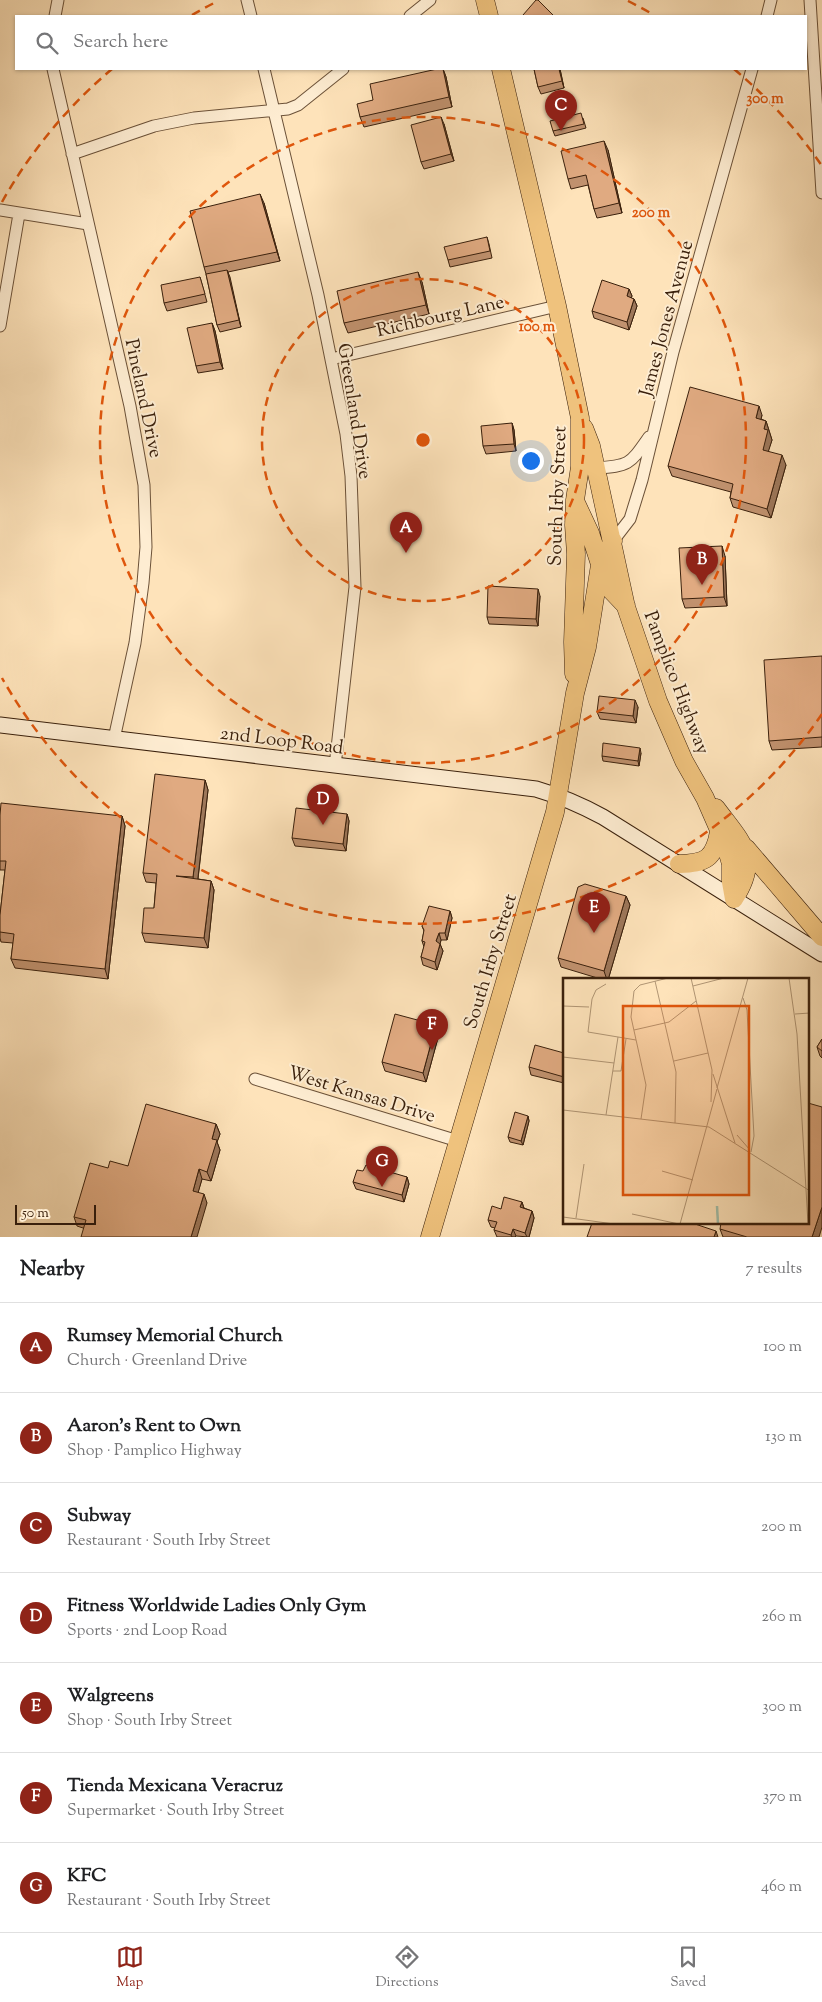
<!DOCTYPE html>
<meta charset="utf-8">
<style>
:root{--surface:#fff;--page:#f6f6f6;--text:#202124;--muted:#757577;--line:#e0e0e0;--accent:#8f2418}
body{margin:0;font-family:"Sorts Mill Goudy",serif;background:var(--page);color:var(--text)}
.scale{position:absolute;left:15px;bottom:12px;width:81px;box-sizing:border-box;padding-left:5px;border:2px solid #3a200c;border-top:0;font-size:14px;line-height:18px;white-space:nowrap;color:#3a200c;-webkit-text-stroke:4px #feedd2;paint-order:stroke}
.you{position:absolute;left:530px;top:460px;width:18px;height:18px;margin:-12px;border:4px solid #fff;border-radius:50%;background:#1a73e8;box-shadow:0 0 0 8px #1a73e833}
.badge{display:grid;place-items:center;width:32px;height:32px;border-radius:50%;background:var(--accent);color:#fff;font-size:16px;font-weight:700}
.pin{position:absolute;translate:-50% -41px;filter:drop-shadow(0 1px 2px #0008)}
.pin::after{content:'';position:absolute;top:26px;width:18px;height:15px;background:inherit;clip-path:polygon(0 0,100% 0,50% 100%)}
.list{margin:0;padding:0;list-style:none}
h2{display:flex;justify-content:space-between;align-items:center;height:65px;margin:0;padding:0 20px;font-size:21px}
h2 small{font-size:16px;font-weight:400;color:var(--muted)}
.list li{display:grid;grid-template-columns:32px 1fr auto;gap:15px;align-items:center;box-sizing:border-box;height:90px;padding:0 20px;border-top:1px solid var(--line)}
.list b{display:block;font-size:19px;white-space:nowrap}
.list p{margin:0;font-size:16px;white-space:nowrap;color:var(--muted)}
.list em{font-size:16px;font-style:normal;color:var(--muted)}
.icon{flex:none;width:28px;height:28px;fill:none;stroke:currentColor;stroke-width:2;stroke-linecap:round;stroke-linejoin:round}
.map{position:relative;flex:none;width:822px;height:1237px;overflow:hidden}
.search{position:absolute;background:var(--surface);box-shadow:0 1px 4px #0004;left:15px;right:15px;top:15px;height:55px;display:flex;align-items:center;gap:12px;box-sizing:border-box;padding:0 18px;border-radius:0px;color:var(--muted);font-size:19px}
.sheet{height:695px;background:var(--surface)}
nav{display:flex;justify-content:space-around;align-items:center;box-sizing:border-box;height:70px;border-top:1px solid var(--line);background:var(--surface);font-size:14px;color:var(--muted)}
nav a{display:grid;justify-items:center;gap:2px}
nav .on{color:var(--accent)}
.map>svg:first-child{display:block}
</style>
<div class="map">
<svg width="822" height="1237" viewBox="0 0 822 1237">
<rect width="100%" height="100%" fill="#fee3ba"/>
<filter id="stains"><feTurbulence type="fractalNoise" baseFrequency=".004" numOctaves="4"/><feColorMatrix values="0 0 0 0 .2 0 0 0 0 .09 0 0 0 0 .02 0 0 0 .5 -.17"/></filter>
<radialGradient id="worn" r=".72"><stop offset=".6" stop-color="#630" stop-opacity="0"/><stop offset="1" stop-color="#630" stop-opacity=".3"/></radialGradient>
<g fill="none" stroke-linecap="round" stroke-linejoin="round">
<!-- street casing -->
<g stroke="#6b5138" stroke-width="13">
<path id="street" d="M247 0 251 16
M810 0 822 193
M55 16 58 0
M410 16 430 0
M767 16 771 0
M53 69 130 406 144 485 146 547 143 583 135 643 114 739
M264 69 318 295 346 434 351 476 355 587 335 766
M72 154 154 126 194 118 288 109 298 105 343 69
M0 210 88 224
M0 326 19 214
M331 359 557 306
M596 468C630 466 630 464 649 437
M613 541 630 519 642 480 673 352 752 69
M255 1079 458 1141"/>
</g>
<!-- secondary casing -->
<g stroke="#3a200c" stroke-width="17">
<path id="secondary" d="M0 725 536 789C560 796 581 805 603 817L822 954"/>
</g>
<!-- primary casing -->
<g stroke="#3a200c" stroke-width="19">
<path id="primary" d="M485 0 489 16
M501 69 557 306 580 418V467L575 500 574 525 576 554 573 642 574 674
M584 428 591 446 626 607 658 701 684 761 705 798 726 846 731 864V882L734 899
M576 503 590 533 607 586 626 606
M716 808C742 843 761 857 734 899
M746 848 822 937
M679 864C706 863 714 859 719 832
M430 1237 555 812 575 693 587 647 600 565 613 541"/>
</g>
<!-- street -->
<use href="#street" stroke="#feedd2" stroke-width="11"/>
<!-- secondary -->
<use href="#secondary" stroke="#feedd2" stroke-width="15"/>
<!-- primary -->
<use href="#primary" stroke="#efc27d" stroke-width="18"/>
</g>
<!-- wall -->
<path fill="#c1926f" stroke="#3a200c" d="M443 69 446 77 452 107 364 127 360 117 373 100Z
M534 69H560L564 88 541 94 538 87Z
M583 118 586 128 555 136 553 131Z
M444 124 454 161 424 169 421 162Z
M608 150 622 213 597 218 594 209 588 185 571 189 568 179Z
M264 203 280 261 228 272 241 327 220 332 217 325 206 274 204 267Z
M487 237 489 244 492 258 450 267 448 260Z
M200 277 207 302 167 311 164 303Z
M422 282 429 314 348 333 344 323Z
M629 289 632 296 631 298 634 299 637 306 629 330 594 318 592 311Z
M212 323 215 331 223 369 198 373 196 366Z
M762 415 761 419 766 421 772 440 768 451 786 465 771 518 733 507 730 498 731 492 672 476 668 466Z
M512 423 514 430 516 451 486 454 483 446Z
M725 556 727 606 685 608 682 599Z
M540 596 538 626 489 624 487 617Z
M822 656V747L772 750 769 741Z
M638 707 636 723 600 719 597 712Z
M641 753 639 766 603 761 602 756Z
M205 780 208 790 198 879 211 881 214 890 208 948 145 942 142 933 154 908 156 883 146 882 143 873Z
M347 814 349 821 346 851 295 846 292 838Z
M0 815 122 816 125 826 108 979 15 968 11 959 13 943 1 942 0 938V915L5 870H0Z
M626 896 630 905 608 980H604L561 967 558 958Z
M450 911 452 918 447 940H441L440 944 443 951 437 970 423 965 421 957 424 947 422 941 424 931 422 926Z
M439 1034 426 1082 385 1071 382 1062Z
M822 1039V1058L820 1056 817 1047Z
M564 1053V1083L531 1075 529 1067Z
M528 1116 529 1121 523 1145 510 1142 508 1137Z
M216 1124 220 1134 217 1142 220 1150 211 1181 202 1179 198 1192 207 1203 83 1228 77 1226 74 1217 108 1168 128 1166Z
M363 1171 407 1177 409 1184 404 1202 356 1189 353 1182Z
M522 1202 524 1208 532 1211 534 1218 529 1237 516 1236 515 1237H497L494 1230 495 1228 491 1227 488 1220 501 1209Z
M720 1229 819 1237H723Z"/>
<!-- shaded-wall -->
<path fill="#9d775a" stroke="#3a200c" d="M443 69 446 77 452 107 449 97Z
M559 69H560L564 88 562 81Z
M441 117 444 124 454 161 451 154Z
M604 141 608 150 622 213 619 203Z
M260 194 264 203 280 261 277 252Z
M227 270 230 277 241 327 239 320Z
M418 272 422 282 429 314 426 305Z
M629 289 632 296 629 303 627 296Z
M634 299 637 306 629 330 627 322Z
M212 323 215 331 223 369 220 362Z
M759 406 762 415 759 427 756 418Z
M766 421 772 440 766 459 763 450 764 429Z
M512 423 514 430 516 451 514 444Z
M782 455 786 465 771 518 767 509Z
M722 546 725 556 727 606 724 597Z
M538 589 540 596 538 626 536 619Z
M635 700 638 707 636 723 633 716Z
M640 748 641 753 639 766 638 761Z
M205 780 208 790 197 886 193 877Z
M347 814 349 821 346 851 343 844Z
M122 816 125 826 108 979 105 969Z
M211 881 214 890 208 948 204 938Z
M626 896 630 905 608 980H607L604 971Z
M450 911 452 918 447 940 445 933Z
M439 933 441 940 439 948 436 941Z
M440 944 443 951 437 970 435 962Z
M436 1025 439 1034 426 1082 423 1073Z
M528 1116 529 1121 523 1145 521 1141Z
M216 1124 220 1134 217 1142 220 1150 211 1181 207 1172 212 1139Z
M199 1169 202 1179 196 1200 193 1191Z
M407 1177 409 1184 404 1202 402 1195Z
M204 1194 207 1203 197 1237H191Z
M522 1202 524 1209 520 1207Z
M822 1207V1227L819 1237H812Z
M532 1211 534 1218 529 1237H527L525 1233Z
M513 1229 516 1236 515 1237H512L511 1235Z
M716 1231 718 1237H714Z"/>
<!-- building -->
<path fill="#e0aa81" stroke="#3a200c" d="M536 0H538L554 16H524L523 15Z
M437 69H443L449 97 360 117 357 104 373 100 370 84Z
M534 69H559L562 81 538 87Z
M581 113 584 124 553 131 550 121Z
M441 117 451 154 421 162 411 125Z
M604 141 619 203 594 209 586 175 568 179 561 151Z
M260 194 277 252 204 267 190 211Z
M487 237 490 251 448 260 444 247Z
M227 270 239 320 217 325 206 274Z
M418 272 426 305 344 323 337 291Z
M200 277 205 294 164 303 161 285Z
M602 280 629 289 627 296 634 299 627 322 592 311Z
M212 323 220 362 196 366 187 328Z
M690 387 759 406 756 418 766 421 764 429 768 430 763 450 782 455 767 509 730 498 733 484 668 466Z
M512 423 514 444 483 446 481 426Z
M722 546 724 597 682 599 679 548Z
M488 586 538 589 536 619 487 617Z
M822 656V737L769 741 764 660Z
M599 696 635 700 633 716 597 712Z
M603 743 640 748 638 761 602 756Z
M155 774 205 780 193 877 176 876 211 881 204 938 142 933 144 908H154L157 874 143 873Z
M1 803 122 816 105 969 11 959 14 934 0 932V915L6 861H0V815Z
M296 808 347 814 343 844 292 838Z
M585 884 626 896 604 971 558 958 578 887Z
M429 906 450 911 445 933H439L436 941 440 944 435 962 421 957 425 942 422 941 424 930 422 926Z
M395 1014 436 1025 423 1073 382 1062Z
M822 1039V1051L817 1047Z
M535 1045 564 1053V1077L529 1067Z
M808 1103 822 1107V1207L812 1237H747L720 1229 721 1223H808Z
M146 1104 216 1124 212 1139 217 1140 207 1172 199 1169 193 1191 204 1194 191 1237H81L86 1220 74 1217 90 1163 108 1168 110 1161 128 1166Z
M515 1112 528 1116 521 1141 508 1137Z
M366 1165 407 1177 402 1195 353 1182 357 1170 363 1171Z
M504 1197 522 1202 520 1207 532 1211 525 1233 513 1229 511 1235 494 1230 497 1222 488 1220 492 1206 501 1209Z
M592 1223H692L716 1231 714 1237H587Z"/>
<!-- distance rings -->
<g fill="none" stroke="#df560c" stroke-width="2.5" stroke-dasharray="9 6">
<circle cx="423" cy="440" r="161"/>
<circle cx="423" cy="440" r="323"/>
<path d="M822 714A484 484 0 0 1 2 678M2 202A484 484 0 0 1 112 69M192 15A484 484 0 0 1 218 1M628 1A484 484 0 0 1 654 15M734 69A484 484 0 0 1 822 166"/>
</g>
<g text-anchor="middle" stroke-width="4" stroke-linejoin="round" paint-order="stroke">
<!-- street labels -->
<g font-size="19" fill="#3a200c" stroke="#feedd2">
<text transform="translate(440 315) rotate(-13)" y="7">Richbourg Lane</text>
<text transform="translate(665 318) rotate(-75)" y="7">James Jones Avenue</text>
<text transform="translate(145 398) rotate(78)" y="7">Pineland Drive</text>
<text transform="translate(356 411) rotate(81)" y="7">Greenland Drive</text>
<text transform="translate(556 496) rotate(-88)" y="7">South Irby Street</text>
<text transform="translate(678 682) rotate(69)" y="7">Pamplico Highway</text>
<text transform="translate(282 739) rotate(7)" y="7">2nd Loop Road</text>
<text transform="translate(489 961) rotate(-73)" y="7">South Irby Street</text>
<text transform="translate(362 1093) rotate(17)" y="7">West Kansas Drive</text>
</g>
</g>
<!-- overview -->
<g transform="translate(563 978)">
<rect width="246" height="246" fill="#fee3ba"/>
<path fill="none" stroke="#a1bfaa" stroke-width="2.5" d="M154 228 155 246"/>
<path fill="none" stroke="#b09574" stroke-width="1" d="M128 0 149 92 148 124M226 0 234 56 245 246M92 3 113 94 112 145M43 6 33 12 29 21 25 54 73 62M130 8 161 0M180 20 184 32 191 158 188 174M0 28 26 29M232 36 247 35M71 52 106 44 133 23M0 79 51 85M111 83 145 75M50 93H58L63 61M150 96 172 165M154 110 185 0M0 132 146 149 247 213M43 137 55 59M78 141 83 107 68 39 71 13 77 7 105 0M174 157 187 172M99 193 130 202M69 236 116 246M0 239 51 246M13 240 21 186M117 246 154 111"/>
<path fill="#df560c" fill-opacity="0.15" stroke="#df560c" stroke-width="2.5" d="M60 28H186V217H60Z"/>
<rect width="246" height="246" fill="none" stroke="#3a200c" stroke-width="2.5"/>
</g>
<circle cx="423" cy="440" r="8" fill="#df560c" stroke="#feedd2" stroke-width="2.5"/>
<g font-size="15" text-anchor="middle" font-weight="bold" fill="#df560c" stroke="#feedd2" stroke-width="4" stroke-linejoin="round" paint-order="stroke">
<text x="765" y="103">300 m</text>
<text x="651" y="217">200 m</text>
<text x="537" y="331">100 m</text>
</g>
<rect width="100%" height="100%" filter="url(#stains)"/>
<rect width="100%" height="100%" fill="url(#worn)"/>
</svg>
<div class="scale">50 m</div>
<div class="you"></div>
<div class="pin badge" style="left:406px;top:553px">A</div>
<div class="pin badge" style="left:702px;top:585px">B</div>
<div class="pin badge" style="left:561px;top:131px">C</div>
<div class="pin badge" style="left:323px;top:825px">D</div>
<div class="pin badge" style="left:594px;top:933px">E</div>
<div class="pin badge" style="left:432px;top:1050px">F</div>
<div class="pin badge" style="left:382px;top:1187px">G</div>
<div class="search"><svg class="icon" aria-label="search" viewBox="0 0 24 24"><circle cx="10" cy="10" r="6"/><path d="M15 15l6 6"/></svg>Search here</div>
</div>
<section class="sheet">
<h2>Nearby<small>7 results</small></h2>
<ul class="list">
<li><span class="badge">A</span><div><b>Rumsey Memorial Church</b><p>Church · Greenland Drive</p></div><em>100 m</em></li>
<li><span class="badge">B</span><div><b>Aaron's Rent to Own</b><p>Shop · Pamplico Highway</p></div><em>130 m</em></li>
<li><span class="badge">C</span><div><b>Subway</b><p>Restaurant · South Irby Street</p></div><em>200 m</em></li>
<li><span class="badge">D</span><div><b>Fitness Worldwide Ladies Only Gym</b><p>Sports · 2nd Loop Road</p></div><em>260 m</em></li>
<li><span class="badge">E</span><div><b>Walgreens</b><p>Shop · South Irby Street</p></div><em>300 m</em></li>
<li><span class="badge">F</span><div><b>Tienda Mexicana Veracruz</b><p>Supermarket · South Irby Street</p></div><em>370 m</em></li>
<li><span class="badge">G</span><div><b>KFC</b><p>Restaurant · South Irby Street</p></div><em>460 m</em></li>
</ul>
</section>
<nav>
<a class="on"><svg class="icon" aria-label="map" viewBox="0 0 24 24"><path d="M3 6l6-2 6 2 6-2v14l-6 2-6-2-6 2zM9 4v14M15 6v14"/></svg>Map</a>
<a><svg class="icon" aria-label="directions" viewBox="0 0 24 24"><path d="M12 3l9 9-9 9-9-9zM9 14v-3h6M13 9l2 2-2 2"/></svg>Directions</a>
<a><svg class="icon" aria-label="saved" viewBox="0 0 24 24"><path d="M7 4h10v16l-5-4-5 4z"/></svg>Saved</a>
</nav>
